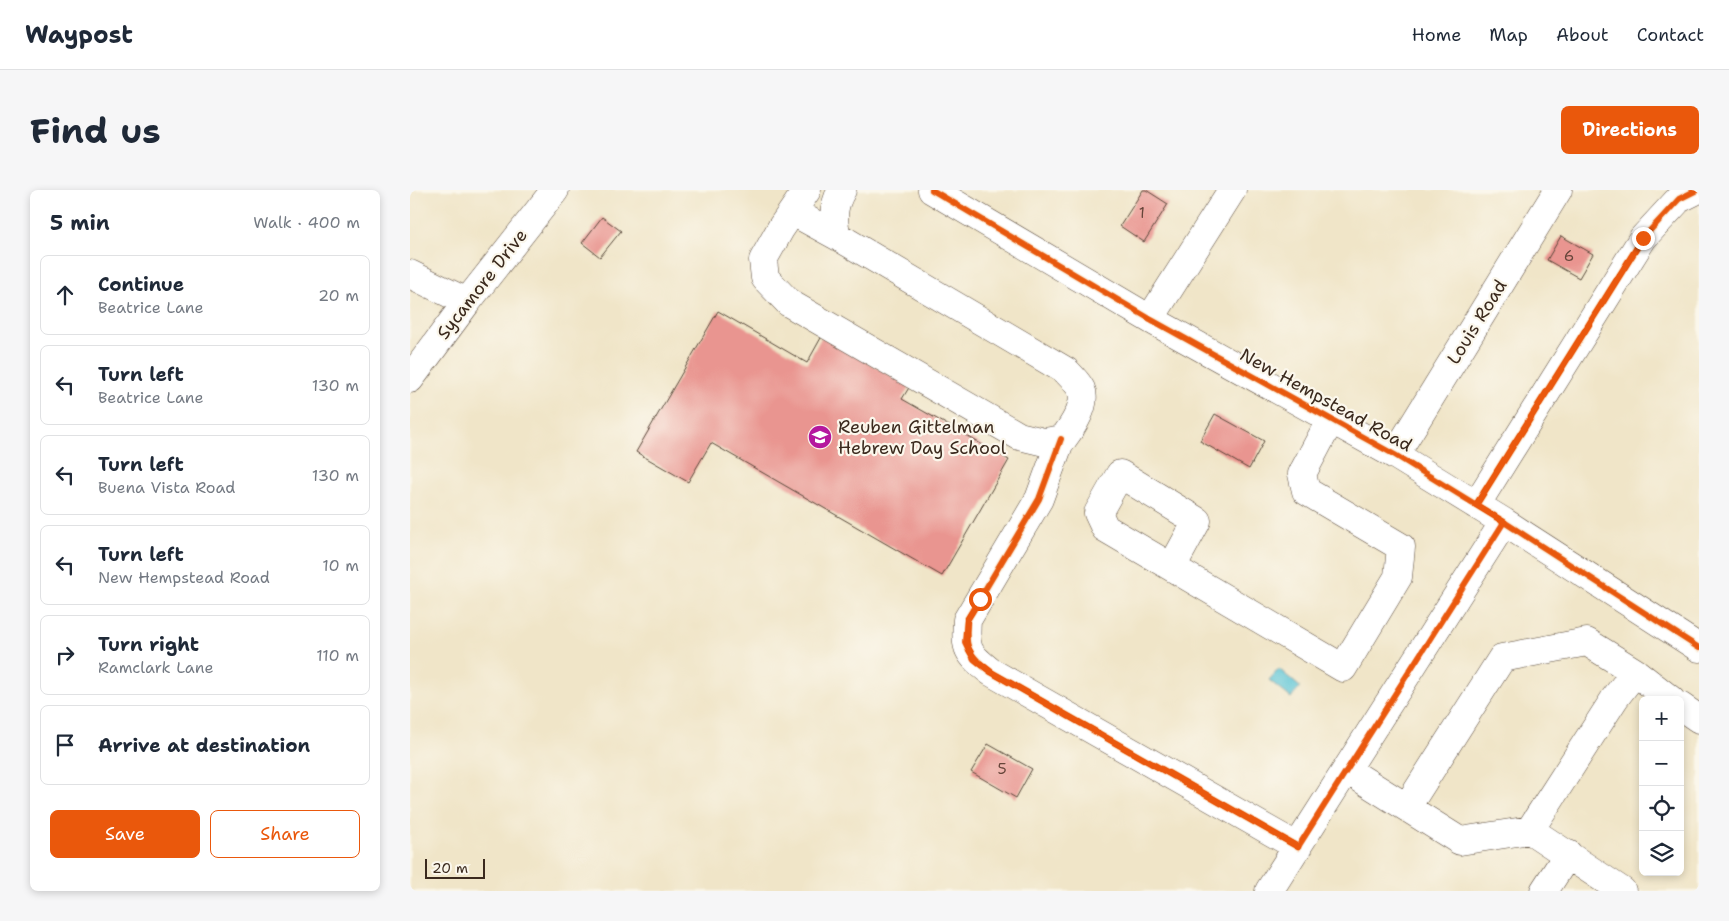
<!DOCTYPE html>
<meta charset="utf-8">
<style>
:root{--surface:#fff;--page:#f6f6f7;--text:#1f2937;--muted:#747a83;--line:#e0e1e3;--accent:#ea580c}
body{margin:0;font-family:"Shantell Sans",sans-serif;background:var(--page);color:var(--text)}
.controls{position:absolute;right:15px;bottom:15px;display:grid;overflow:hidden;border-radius:8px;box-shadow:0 2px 8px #0003}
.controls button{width:45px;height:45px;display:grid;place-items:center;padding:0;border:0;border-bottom:1px solid var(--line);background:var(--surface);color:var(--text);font:25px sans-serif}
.scale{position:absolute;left:15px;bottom:12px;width:60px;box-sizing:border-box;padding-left:5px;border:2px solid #3b2a1e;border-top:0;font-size:14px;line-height:18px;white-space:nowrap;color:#3b2a1e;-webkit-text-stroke:4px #fbf7ec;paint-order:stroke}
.stop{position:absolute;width:15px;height:15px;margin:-11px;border:4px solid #ea580c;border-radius:50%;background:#fff}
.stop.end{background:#ea580c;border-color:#fff;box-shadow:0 1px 5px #0008}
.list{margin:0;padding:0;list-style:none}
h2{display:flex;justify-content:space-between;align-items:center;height:65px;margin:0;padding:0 20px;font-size:21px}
h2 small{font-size:16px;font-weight:400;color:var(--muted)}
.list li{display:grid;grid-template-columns:32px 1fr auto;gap:15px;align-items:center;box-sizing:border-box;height:80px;margin:0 10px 10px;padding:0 10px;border:1px solid var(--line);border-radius:8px}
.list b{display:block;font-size:19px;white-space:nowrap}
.list p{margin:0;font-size:16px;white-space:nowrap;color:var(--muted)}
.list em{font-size:16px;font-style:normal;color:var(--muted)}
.actions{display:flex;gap:10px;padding:15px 20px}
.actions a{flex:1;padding:11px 0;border:1px solid var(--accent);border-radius:8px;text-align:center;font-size:18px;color:var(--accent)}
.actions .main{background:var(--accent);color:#fff}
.icon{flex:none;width:28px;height:28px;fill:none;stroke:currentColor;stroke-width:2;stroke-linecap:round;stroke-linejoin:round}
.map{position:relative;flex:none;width:1289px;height:701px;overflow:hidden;border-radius:8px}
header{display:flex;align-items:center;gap:30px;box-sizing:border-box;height:70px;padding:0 25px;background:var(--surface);border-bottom:1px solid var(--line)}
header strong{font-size:24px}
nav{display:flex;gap:28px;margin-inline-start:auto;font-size:18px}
.intro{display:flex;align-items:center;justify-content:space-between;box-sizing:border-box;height:120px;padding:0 30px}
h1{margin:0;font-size:35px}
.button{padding:12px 22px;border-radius:8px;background:var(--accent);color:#fff;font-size:18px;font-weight:700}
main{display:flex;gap:30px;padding:0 30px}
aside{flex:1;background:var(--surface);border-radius:8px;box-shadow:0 2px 8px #0003}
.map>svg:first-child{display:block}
</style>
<header>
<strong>Waypost</strong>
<nav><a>Home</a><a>Map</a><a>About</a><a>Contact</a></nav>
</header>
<div class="intro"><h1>Find us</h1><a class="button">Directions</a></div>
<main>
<aside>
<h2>5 min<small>Walk · 400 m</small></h2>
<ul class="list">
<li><svg class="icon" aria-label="ahead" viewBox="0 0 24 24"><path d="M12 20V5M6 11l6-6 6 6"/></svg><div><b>Continue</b><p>Beatrice Lane</p></div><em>20 m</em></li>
<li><svg class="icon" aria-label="left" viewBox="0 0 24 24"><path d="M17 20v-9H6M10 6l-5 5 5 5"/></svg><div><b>Turn left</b><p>Beatrice Lane</p></div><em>130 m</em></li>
<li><svg class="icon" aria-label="left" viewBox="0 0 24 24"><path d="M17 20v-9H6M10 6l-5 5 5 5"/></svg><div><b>Turn left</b><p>Buena Vista Road</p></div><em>130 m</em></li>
<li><svg class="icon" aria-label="left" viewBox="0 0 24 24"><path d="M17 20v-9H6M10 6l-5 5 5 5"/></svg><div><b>Turn left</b><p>New Hempstead Road</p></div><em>10 m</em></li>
<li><svg class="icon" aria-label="right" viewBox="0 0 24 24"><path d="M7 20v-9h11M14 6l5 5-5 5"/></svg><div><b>Turn right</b><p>Ramclark Lane</p></div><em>110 m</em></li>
<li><svg class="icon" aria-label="arrive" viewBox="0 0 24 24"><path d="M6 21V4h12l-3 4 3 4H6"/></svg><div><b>Arrive at destination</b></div></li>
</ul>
<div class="actions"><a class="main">Save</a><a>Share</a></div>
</aside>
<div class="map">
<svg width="1289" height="701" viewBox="0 0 1289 701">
<rect width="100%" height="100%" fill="#fbf7ec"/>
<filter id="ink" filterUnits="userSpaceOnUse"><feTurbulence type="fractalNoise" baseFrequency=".02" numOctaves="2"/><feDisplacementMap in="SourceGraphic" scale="10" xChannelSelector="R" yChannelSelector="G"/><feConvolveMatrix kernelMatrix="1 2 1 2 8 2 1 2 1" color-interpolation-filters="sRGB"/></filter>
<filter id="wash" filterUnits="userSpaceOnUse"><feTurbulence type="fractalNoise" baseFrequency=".0096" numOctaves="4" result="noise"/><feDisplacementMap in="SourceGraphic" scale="20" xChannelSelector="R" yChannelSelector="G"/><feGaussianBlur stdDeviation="1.12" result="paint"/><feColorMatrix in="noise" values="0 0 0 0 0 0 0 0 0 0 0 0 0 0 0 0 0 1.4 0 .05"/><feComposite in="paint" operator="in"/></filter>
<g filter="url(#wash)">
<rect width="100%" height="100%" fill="#f0e5c8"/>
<!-- water -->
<path fill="#5ac4d5" stroke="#4a777a" d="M869 479 890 497 881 508 859 490Z"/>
<g id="blocks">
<!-- building -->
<path fill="#e99590" d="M733 0H736L758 14 734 52 710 36Z
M192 27 211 41 190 67 172 53Z
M1151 46 1183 64 1169 88 1137 70Z
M308 121 397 173 412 146 500 196 492 209 599 270 532 386 301 253 278 292 226 262Z
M805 224 854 251 839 279 790 251Z
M578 554 622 579 606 608 561 582Z"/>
</g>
</g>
<g filter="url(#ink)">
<use href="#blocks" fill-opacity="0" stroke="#564638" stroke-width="1"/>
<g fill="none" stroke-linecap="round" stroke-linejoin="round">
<!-- minor casing -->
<g stroke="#564638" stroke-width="29">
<path id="minor" d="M522 0 740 129 985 265 1094 332 1289 458
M383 22 427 46 656 181C661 186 668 193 671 199 678 214 662 237 653 249L634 252 609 246 379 113 355 88 353 70 371 38 397 0
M427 46C422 29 423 15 432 0
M0 84 57 112
M740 129 822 0
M0 189 57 112 145 0
M651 249 629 309 557 430C555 460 557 463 581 482L888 657
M985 265 1148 0
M1066 315 1233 48 1269 9 1287 0
M762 377 787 331 710 284 688 323 695 338 933 478 988 387 991 357 896 301 892 284 921 229
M1270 516 1289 529
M937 580 1050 651 1120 640 1212 701
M997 617 1092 468 1177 452 1225 482 1261 510
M1120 640 1205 508 1225 482
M859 701 1094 332
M1134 701 1158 664"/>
</g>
<!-- minor -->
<use href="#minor" stroke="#fff" stroke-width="28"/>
<!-- cycleway casing -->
<g stroke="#fbf7ec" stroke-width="9">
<path id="cycleway" d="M522 0 740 129 985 265 1094 332 1289 458
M651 249 629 309 557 430C555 460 557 463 581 482L888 657
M1066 315 1233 48 1269 9 1287 0"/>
</g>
<!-- cycleway -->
<use href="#cycleway" stroke="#e8590c" stroke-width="6"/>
</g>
</g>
<g fill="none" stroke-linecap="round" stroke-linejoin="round" filter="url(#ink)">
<!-- route -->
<path stroke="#ea580c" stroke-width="6" d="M570 409 557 430 555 452 564 469 581 482 888 657 1094 332 1066 315 1233 48"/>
</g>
<!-- icons -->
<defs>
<g id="school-disc" transform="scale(1.25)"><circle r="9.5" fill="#b5179e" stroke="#fbf7ec"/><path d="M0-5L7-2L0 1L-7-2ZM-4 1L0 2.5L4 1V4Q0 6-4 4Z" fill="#fff"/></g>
</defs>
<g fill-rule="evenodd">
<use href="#school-disc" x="410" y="247"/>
</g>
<g text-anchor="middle" stroke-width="4.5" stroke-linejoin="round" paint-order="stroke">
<!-- number labels -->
<g font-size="15" fill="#66453a">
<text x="732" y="28">1</text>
<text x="1159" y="71">6</text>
<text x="592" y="584">5</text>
</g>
<!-- street labels -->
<g font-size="18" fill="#3b2a1e" stroke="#fbf7ec">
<text transform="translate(72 94) rotate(-52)" y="6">Sycamore Drive</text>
<text transform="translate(1067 132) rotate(-58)" y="6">Louis Road</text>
<text transform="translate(916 210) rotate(29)" y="6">New Hempstead Road</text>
</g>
<!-- poi labels -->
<g font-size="18" fill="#3b2a1e" stroke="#fbf7ec" text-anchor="start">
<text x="428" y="243">Reuben Gittelman<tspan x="428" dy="21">Hebrew Day School</tspan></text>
</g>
</g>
</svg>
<div class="controls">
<button>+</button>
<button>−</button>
<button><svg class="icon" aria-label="locate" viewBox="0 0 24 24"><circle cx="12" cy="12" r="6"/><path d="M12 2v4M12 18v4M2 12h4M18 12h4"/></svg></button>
<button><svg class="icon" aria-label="layers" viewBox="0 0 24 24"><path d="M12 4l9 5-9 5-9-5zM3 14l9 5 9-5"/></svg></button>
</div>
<div class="scale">20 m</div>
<div class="stop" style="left:570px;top:409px"></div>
<div class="stop end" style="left:1233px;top:48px"></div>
</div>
</main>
